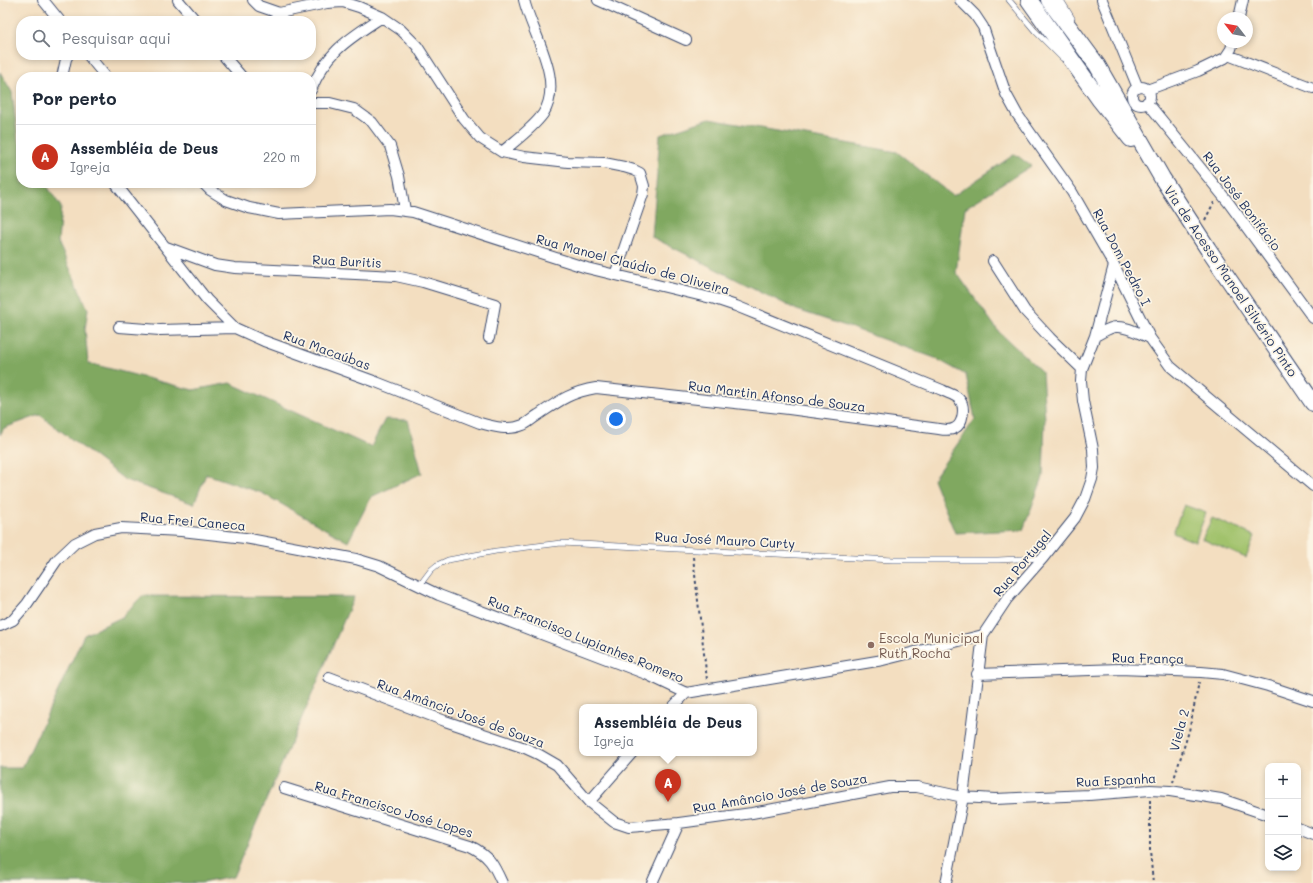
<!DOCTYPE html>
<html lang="pt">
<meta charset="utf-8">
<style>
:root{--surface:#fff;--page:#f6f6f7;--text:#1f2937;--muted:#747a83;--line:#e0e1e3;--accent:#c8321e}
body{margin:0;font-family:Mali,sans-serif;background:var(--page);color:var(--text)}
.controls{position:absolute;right:12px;bottom:12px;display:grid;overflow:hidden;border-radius:8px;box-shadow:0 2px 6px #0003}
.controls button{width:36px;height:36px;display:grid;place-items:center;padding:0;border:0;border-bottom:1px solid var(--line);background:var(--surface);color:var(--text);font:20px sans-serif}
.compass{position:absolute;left:1217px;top:12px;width:36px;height:36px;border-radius:50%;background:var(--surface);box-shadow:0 2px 6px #0003;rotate:301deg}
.you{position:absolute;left:616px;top:419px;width:14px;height:14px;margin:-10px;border:3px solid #fff;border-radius:50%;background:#1a73e8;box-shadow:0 0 0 6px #1a73e833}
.badge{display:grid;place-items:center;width:26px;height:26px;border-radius:50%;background:var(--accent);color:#fff;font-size:13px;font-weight:700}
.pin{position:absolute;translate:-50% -33px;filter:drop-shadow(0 1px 2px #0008)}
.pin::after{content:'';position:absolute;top:21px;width:14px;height:12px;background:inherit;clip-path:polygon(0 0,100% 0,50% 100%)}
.popup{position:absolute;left:579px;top:704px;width:178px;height:52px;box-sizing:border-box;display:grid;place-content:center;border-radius:8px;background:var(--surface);filter:drop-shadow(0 1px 3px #0005);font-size:13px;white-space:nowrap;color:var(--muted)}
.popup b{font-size:15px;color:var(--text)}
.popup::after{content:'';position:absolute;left:50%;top:100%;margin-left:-8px;border:8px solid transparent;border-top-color:var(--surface)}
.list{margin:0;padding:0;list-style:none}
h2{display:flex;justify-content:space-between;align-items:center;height:52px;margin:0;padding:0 16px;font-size:17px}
h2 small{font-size:13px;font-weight:400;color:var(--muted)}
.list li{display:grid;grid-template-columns:26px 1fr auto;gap:12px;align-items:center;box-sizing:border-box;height:64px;padding:0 16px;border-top:1px solid var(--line)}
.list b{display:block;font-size:15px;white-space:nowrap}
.list p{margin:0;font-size:13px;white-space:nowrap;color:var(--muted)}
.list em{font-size:13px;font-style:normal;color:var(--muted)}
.icon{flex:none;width:22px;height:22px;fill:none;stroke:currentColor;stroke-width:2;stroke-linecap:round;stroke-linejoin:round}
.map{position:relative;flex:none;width:1313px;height:883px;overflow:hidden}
.search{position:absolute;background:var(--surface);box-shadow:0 2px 6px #0003;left:16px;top:16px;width:300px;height:44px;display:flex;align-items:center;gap:10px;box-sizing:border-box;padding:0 14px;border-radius:16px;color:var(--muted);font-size:15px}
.panel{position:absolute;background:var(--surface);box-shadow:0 2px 6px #0003;left:16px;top:72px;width:300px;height:116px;border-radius:16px}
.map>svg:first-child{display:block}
</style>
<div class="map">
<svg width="1313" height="883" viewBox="0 0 1313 883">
<rect width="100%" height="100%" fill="#fcf5e5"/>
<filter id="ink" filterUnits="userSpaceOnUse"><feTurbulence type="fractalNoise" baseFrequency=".025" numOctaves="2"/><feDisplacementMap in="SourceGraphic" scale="8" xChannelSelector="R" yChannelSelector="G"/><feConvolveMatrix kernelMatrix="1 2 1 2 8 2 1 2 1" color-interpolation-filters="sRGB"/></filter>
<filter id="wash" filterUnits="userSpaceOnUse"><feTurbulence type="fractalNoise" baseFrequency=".012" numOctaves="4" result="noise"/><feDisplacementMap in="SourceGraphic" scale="16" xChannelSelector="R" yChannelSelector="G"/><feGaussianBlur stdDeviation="0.9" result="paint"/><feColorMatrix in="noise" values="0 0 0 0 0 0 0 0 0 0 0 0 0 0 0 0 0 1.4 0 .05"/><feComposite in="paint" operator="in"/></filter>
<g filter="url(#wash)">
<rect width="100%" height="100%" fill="#f3dec0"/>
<!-- green -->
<path fill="#a1c26c" stroke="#5e7865" d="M1184 505 1206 513 1195 542 1173 533Z
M1212 518 1255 536 1246 558 1202 539Z"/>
<!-- forest -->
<path fill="#80a860" stroke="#4e6c5f" d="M0 72 12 92 18 141 21 146V183H45L61 207 58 242 88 309 85 329 88 363 193 390 230 383 371 447 385 419 408 420 422 473 371 497 348 542 262 493 206 474 194 504 125 480 40 415 4 428 0 435Z
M709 119 897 152 953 196 1015 154 1031 166 965 208 956 272 999 332 1042 372 1045 420 1043 477 1023 530 955 533 933 479 975 419 966 375 935 358 852 328 797 310 652 237 660 135Z
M142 596 354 597 233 877 201 883H0V768H22L84 635 122 617Z"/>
</g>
<g filter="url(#ink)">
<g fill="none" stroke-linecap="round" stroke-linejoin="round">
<!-- service casing -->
<g stroke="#3b496d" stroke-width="6">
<path id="service" d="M1009 0 1035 31 1062 58
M1061 0 1072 18
M419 586 431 570 437 565 448 560 496 551 561 543 893 560H998L1042 558"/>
</g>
<!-- minor casing -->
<g stroke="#3b496d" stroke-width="12">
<path id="minor" d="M43 0 60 21
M178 0 196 21
M253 0 259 6 279 13 327 3 343 2 359 7 382 17 401 30 417 46 464 119 480 138 502 152 524 157 568 162 604 163 624 167 634 170 640 173 644 186 643 194 615 275
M598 0 686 40
M960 0 975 15 983 27 1006 94 1017 114 1072 192 1114 265 1150 338 1170 366 1313 486
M1102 0 1138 88
M1239 18 1243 0
M88 55 106 77
M223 55 242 77
M1228 55 1313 88
M62 77 66 59 68 55
M1132 96a9 9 0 1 1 18 0a9 9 0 1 1-18 0Z
M311 90C327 51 349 39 382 17
M1147 90 1198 71 1225 58 1231 49 1233 42
M1147 102 1228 202 1313 318
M311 103H330L354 109 372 122 390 146 399 176 405 210
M502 152C516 140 532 129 543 114 565 80 532 34 524 0
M115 183 207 300 235 328 264 341 376 382 480 423C494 427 509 431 523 425 528 423 533 418 538 415 559 401 571 392 596 388L789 409 939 429C944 430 950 431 955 428 963 424 966 406 959 399 956 395 947 393 942 390L736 306 715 299 587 268 413 212 390 209 279 214 249 208 226 200 210 190 203 183
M166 247 215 265 235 268 396 276 423 282 495 304 489 338
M993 261 1025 311 1050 338 1082 369
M119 327 160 330 235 328
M1095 336C1102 333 1109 327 1116 327 1127 326 1140 334 1150 338
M0 626 13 620 27 604 57 560 75 543 95 533 121 528 181 531 245 538 356 559 379 566 439 595 646 674 686 693 883 660 983 635
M977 674 1119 669 1201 672 1223 674 1268 686 1313 701
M329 677 445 721 525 748 538 754 557 765 589 802 614 822 629 827 679 823 752 813 890 787H917L963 797 995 799 1089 795 1150 790 1170 791 1221 799 1268 815
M673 707 686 693
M284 788 470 846C489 855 494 865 502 883
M589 802 632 753
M1298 828 1313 834
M652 883 679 823
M946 883 963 797 983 635 1007 599 1043 558 1075 518 1085 499 1092 479 1094 468 1093 449 1083 401 1081 381 1082 369 1095 336 1114 265"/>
</g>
<!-- primary casing -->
<g stroke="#3b496d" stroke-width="18">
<path id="primary" d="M1029 0 1100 100 1131 139
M1049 0 1097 65 1162 178 1208 249 1313 403"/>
</g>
<!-- path -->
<path stroke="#3b496d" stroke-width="2" stroke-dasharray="3 3" stroke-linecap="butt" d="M1205 220 1214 202
M693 557 707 680
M1173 782 1189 731 1199 682
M1150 800V851L1153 883"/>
<!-- service -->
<use href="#service" stroke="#fff" stroke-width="5"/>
<!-- minor -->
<use href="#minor" stroke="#fff" stroke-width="10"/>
<!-- primary -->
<use href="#primary" stroke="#fff" stroke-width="16"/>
</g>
</g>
<!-- markers -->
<circle fill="#8d6e63" stroke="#fcf5e5" stroke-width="1.5" cx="871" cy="645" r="4"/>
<g text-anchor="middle" stroke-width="3.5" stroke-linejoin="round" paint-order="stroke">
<!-- street labels -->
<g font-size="13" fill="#1b2f5e" stroke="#fcf5e5">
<text transform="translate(1242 201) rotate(53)" y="5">Rua José Bonifácio</text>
<text transform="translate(1122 257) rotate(62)" y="5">Rua Dom Pedro I</text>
<text transform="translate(347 261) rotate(3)" y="5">Rua Buritis</text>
<text transform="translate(633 264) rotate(15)" y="5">Rua Manoel Claúdio de Oliveira</text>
<text transform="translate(1231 281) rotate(56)" y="5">Via de Acesso Manoel Silvério Pinto</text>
<text transform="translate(327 350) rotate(20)" y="5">Rua Macaúbas</text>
<text transform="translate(777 396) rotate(7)" y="5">Rua Martin Afonso de Souza</text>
<text transform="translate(193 521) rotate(5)" y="5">Rua Frei Caneca</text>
<text transform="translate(725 540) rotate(3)" y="5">Rua José Mauro Curty</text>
<text transform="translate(1022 563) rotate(-50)" y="5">Rua Portugal</text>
<text transform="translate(586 639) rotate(22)" y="5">Rua Francisco Lupianhes Romero</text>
<text transform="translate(1148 658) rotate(1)" y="5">Rua França</text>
<text transform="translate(461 713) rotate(20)" y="5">Rua Amâncio José de Souza</text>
<text transform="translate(1179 730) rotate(-75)" y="5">Viela 2</text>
<text transform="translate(1116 780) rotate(-3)" y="5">Rua Espanha</text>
<text transform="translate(780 793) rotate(-10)" y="5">Rua Amâncio José de Souza</text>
<text transform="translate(394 809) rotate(17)" y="5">Rua Francisco José Lopes</text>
</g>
<!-- education labels -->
<g font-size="13" fill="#785e54" stroke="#fcf5e5" text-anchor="start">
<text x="879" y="643">Escola Municipal<tspan x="879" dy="15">Ruth Rocha</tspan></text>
</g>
</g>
</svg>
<div class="controls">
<button>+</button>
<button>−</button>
<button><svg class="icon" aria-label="layers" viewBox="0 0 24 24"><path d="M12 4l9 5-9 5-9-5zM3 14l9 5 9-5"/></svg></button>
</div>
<svg class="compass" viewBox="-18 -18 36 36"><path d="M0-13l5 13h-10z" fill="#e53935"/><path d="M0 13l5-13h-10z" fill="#747a83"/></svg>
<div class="you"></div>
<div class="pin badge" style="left:668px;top:802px">A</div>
<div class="popup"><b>Assembléia de Deus</b>Igreja</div>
<div class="search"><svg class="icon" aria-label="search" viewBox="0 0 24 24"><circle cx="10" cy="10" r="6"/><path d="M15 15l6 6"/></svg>Pesquisar aqui</div>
<section class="panel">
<h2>Por perto<small></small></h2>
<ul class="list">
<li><span class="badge">A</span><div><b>Assembléia de Deus</b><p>Igreja</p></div><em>220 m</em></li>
</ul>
</section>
</div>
